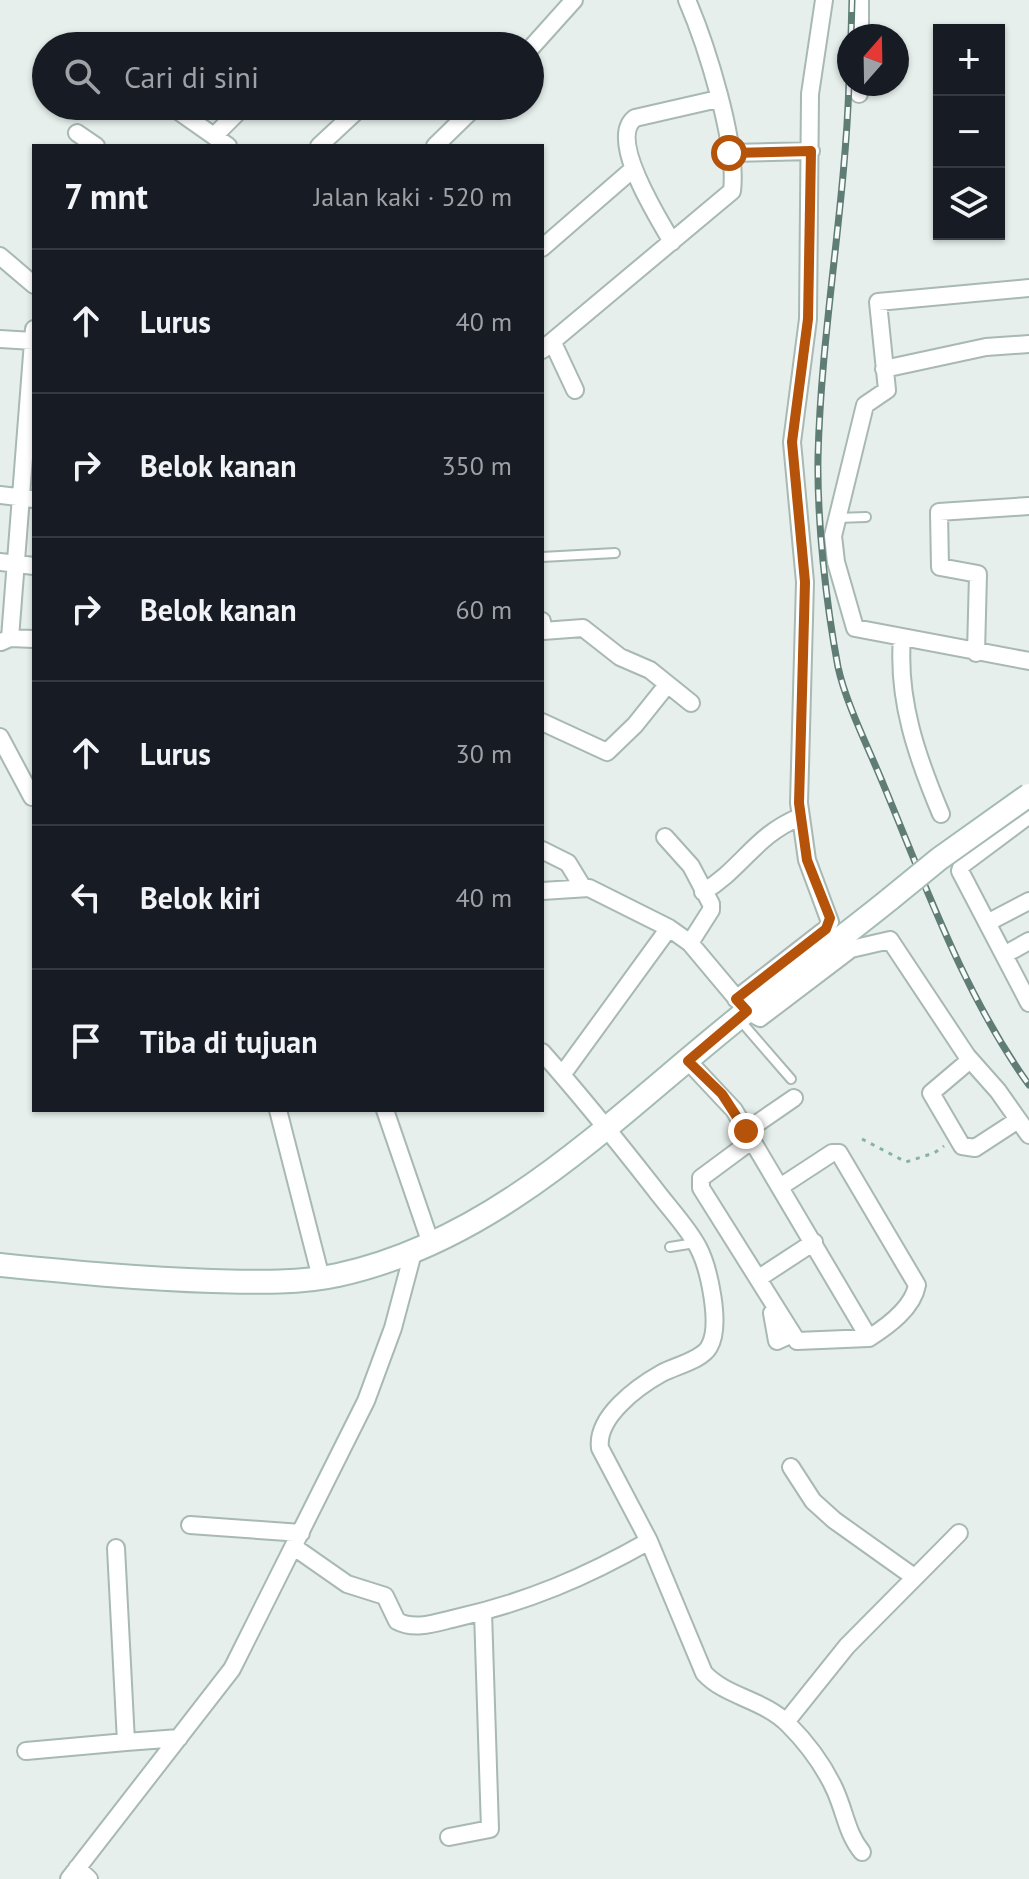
<!DOCTYPE html>
<html lang="id">
<meta charset="utf-8">
<style>
:root{--surface:#171b24;--page:#20242c;--text:#f1f3f6;--muted:#9ea1a6;--line:#363941}
body{margin:0;font-family:"PT Sans",sans-serif;background:var(--page);color:var(--text)}
.controls{position:absolute;right:24px;top:24px;display:grid;overflow:hidden;border-radius:0px;box-shadow:0 2px 6px #0004}
.controls button{width:72px;height:72px;display:grid;place-items:center;padding:0;border:0;border-bottom:2px solid var(--line);background:var(--surface);color:var(--text);font:40px sans-serif}
.compass{position:absolute;left:837px;top:24px;width:72px;height:72px;border-radius:50%;background:var(--surface);box-shadow:0 2px 6px #0004;rotate:20deg}
.stop{position:absolute;width:24px;height:24px;margin:-18px;border:6px solid #b45309;border-radius:50%;background:#fff}
.stop.end{background:#b45309;border-color:#fff;box-shadow:0 2px 8px #0008}
.list{margin:0;padding:0;list-style:none}
h2{display:flex;justify-content:space-between;align-items:center;height:104px;margin:0;padding:0 32px;font-size:34px}
h2 small{font-size:26px;font-weight:400;color:var(--muted)}
.list li{display:grid;grid-template-columns:52px 1fr auto;gap:24px;align-items:center;box-sizing:border-box;height:144px;padding:0 32px;border-top:2px solid var(--line)}
.list b{display:block;font-size:30px;white-space:nowrap}
.list em{font-size:26px;font-style:normal;color:var(--muted)}
.icon{flex:none;width:44px;height:44px;fill:none;stroke:currentColor;stroke-width:2;stroke-linecap:round;stroke-linejoin:round}
.map{position:relative;flex:none;width:1029px;height:1879px;overflow:hidden}
.search{position:absolute;background:var(--surface);box-shadow:0 2px 6px #0004;left:32px;top:32px;width:512px;height:88px;display:flex;align-items:center;gap:20px;box-sizing:border-box;padding:0 28px;border-radius:44px;color:var(--muted);font-size:30px}
.panel{position:absolute;background:var(--surface);box-shadow:0 2px 6px #0004;left:32px;top:144px;width:512px;height:968px;border-radius:0px}
.map>svg:first-child{display:block}
</style>
<div class="map">
<svg width="1029" height="1879" viewBox="0 0 1029 1879">
<rect width="100%" height="100%" fill="#e6efeb"/>
<g fill="none" stroke-linecap="round" stroke-linejoin="round">
<!-- lane casing -->
<g stroke="#a8b8b2" stroke-width="12">
<path id="lane" d="M837 518 866 517
M542 557 615 553
M739 1019 791 1079
M670 1247 695 1243"/>
</g>
<!-- street casing -->
<g stroke="#a8b8b2" stroke-width="20">
<path id="street" d="M860 36V0
M530 49 574 0
M859 94V84
M171 106 228 146
M77 133 96 146
M214 136 244 106
M319 146 362 106
M435 146 476 106
M729 153 811 151
M672 242C659 219 607 139 635 118L718 99
M542 248 633 169
M0 256 34 285
M1029 288 878 302 887 390 865 405 833 536 836 562 855 628 1029 661
M0 339 33 341
M553 343 575 390
M542 350 732 191C738 144 706 44 687 0
M884 369 986 347 1029 344
M0 495 34 499
M0 562 34 566
M542 621 543 631 583 628 620 657 650 670 691 703
M10 638 34 329
M902 638C897 700 917 757 941 814
M1 642 10 638 34 639
M976 653 978 574 940 567 939 512 1029 506
M542 722 607 752 635 725 667 685
M0 737 32 797
M1029 815 962 865 960 871 1029 1003
M665 837 691 866 711 904V910L690 943
M542 850 568 863 582 886
M542 891 589 888 669 928 690 943 747 1011 760 1018 851 949 890 940 967 1056 998 1091 1029 1135
M703 892C742 869 755 835 800 817
M987 923 1029 901
M1004 955 1029 941
M736 999 826 929 830 922 807 860 799 803 805 582 792 442 808 319 810 94 824 0
M542 1052C581 1096 618 1142 654 1188 668 1207 687 1226 698 1247 709 1268 722 1326 709 1347 702 1360 675 1366 662 1373 637 1387 596 1417 600 1448L649 1541 704 1673C726 1697 763 1699 788 1724 807 1743 824 1766 835 1790 845 1812 847 1834 862 1852
M970 1060 931 1093 962 1146 975 1148 1018 1120
M688 1061 734 1110 869 1338 797 1341 701 1188V1178L751 1141
M562 1075 669 928
M278 1110 321 1278
M385 1110 430 1241
M746 1131 794 1098
M780 1187 832 1153H839L917 1285C913 1308 888 1326 869 1338
M759 1278 814 1242
M772 1313 777 1341 790 1335
M791 1467 813 1501 834 1520 914 1577
M190 1525 301 1533
M294 1547 347 1584 385 1596 397 1621C415 1631 438 1622 456 1618 527 1602 586 1577 649 1541
M116 1548 126 1742 179 1738
M786 1722 847 1646 959 1533
M26 1751 126 1742
M449 1837 490 1829 483 1612
M77 1868 89 1879
M69 1879 232 1669 366 1401 393 1328 414 1249"/>
</g>
<!-- secondary casing -->
<g stroke="#a4bbb3" stroke-width="26">
<path id="secondary" d="M0 1265C71 1272 141 1279 212 1281 253 1282 297 1284 338 1275 503 1239 620 1111 747 1011 794 973 843 937 890 899"/>
</g>
<!-- path -->
<path stroke="#86b3a5" stroke-width="3" stroke-dasharray="4 6" stroke-linecap="butt" d="M862 1139 906 1162 934 1153 944 1146"/>
<!-- lane -->
<use href="#lane" stroke="#fff" stroke-width="8"/>
<!-- street -->
<use href="#street" stroke="#fff" stroke-width="16"/>
<!-- secondary -->
<use href="#secondary" stroke="#fff" stroke-width="22"/>
<!-- rail casing -->
<g stroke="#5f7d75" stroke-width="7">
<path id="rail" d="M851 36 852 0
M849 83C845 208 821 331 818 457 817 522 826 603 838 667 846 704 870 751 884 786 926 887 965 996 1029 1085"/>
</g>
<!-- rail -->
<use href="#rail" stroke="#f7fbf9" stroke-width="4" stroke-dasharray="12" stroke-linecap="butt"/>
<!-- secondary-bridge casing -->
<g stroke="#a4bbb3" stroke-width="26" stroke-linecap="butt">
<path id="secondary-bridge" d="M890 899 939 859 1029 795"/>
</g>
<!-- secondary-bridge -->
<use href="#secondary-bridge" stroke="#fff" stroke-width="22"/>
</g>
<g fill="none" stroke-linecap="round" stroke-linejoin="round">
<!-- route -->
<path stroke="#b45309" stroke-width="10" d="M729 153 811 151 808 319 792 442 805 582 799 803 807 860 830 918 826 929 736 999 747 1011 688 1061 722 1094 746 1131"/>
</g>
</svg>
<div class="controls">
<button>+</button>
<button>−</button>
<button><svg class="icon" aria-label="layers" viewBox="0 0 24 24"><path d="M12 4l9 5-9 5-9-5zM3 14l9 5 9-5"/></svg></button>
</div>
<svg class="compass" viewBox="-18 -18 36 36"><path d="M0-13l5 13h-10z" fill="#e53935"/><path d="M0 13l5-13h-10z" fill="#9ea1a6"/></svg>
<div class="stop" style="left:729px;top:153px"></div>
<div class="stop end" style="left:746px;top:1131px"></div>
<div class="search"><svg class="icon" aria-label="search" viewBox="0 0 24 24"><circle cx="10" cy="10" r="6"/><path d="M15 15l6 6"/></svg>Cari di sini</div>
<section class="panel">
<h2>7 mnt<small>Jalan kaki · 520 m</small></h2>
<ul class="list">
<li><svg class="icon" aria-label="ahead" viewBox="0 0 24 24"><path d="M12 20V5M6 11l6-6 6 6"/></svg><div><b>Lurus</b></div><em>40 m</em></li>
<li><svg class="icon" aria-label="right" viewBox="0 0 24 24"><path d="M7 20v-9h11M14 6l5 5-5 5"/></svg><div><b>Belok kanan</b></div><em>350 m</em></li>
<li><svg class="icon" aria-label="right" viewBox="0 0 24 24"><path d="M7 20v-9h11M14 6l5 5-5 5"/></svg><div><b>Belok kanan</b></div><em>60 m</em></li>
<li><svg class="icon" aria-label="ahead" viewBox="0 0 24 24"><path d="M12 20V5M6 11l6-6 6 6"/></svg><div><b>Lurus</b></div><em>30 m</em></li>
<li><svg class="icon" aria-label="left" viewBox="0 0 24 24"><path d="M17 20v-9H6M10 6l-5 5 5 5"/></svg><div><b>Belok kiri</b></div><em>40 m</em></li>
<li><svg class="icon" aria-label="arrive" viewBox="0 0 24 24"><path d="M6 21V4h12l-3 4 3 4H6"/></svg><div><b>Tiba di tujuan</b></div></li>
</ul>
</section>
</div>
